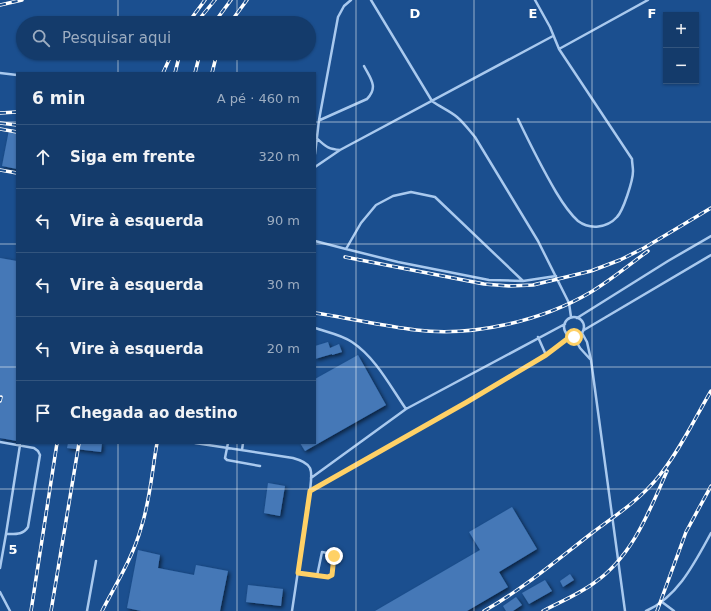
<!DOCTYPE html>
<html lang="pt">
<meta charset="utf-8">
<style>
:root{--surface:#143b6b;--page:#1d4271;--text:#f1f3f6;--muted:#9dadc1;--line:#33557e}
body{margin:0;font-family:"DejaVu Sans",sans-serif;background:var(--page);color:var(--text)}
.controls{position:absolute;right:12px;top:12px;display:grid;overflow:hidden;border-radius:0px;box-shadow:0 1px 3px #0004}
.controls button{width:36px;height:36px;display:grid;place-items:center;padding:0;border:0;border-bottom:1px solid var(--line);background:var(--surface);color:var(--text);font:20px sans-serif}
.stop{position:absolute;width:12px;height:12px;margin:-9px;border:3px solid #ffd166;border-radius:50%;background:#fff}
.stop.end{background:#ffd166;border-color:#fff;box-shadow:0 1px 4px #0008}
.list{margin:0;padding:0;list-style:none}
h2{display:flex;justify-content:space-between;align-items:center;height:52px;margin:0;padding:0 16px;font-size:17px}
h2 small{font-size:13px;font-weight:400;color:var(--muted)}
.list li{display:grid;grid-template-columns:26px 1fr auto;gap:12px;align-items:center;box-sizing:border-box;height:64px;padding:0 16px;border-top:1px solid var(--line)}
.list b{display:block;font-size:15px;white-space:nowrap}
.list em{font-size:13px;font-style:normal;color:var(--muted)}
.icon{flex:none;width:22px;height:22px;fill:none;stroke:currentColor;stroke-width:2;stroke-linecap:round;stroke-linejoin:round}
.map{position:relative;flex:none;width:711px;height:611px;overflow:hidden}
.search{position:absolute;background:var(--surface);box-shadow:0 1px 3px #0004;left:16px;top:16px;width:300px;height:44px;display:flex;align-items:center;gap:10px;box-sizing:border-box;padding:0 14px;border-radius:22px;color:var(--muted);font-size:15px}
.panel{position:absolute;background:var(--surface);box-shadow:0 1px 3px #0004;left:16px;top:72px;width:300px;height:372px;border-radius:0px}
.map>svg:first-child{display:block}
</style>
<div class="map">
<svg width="711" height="611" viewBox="0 0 711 611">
<defs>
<filter id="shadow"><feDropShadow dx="2" dy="2" stdDeviation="2" flood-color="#0009"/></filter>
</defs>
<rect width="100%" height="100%" fill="#1b4f8f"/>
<!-- building -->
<path fill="#4478b7" filter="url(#shadow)" d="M9 130 17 132V169L2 166Z
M0 258 17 261V441L0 438Z
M328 342 330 348 339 344 342 352 332 355V354L315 359V346Z
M358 355 386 405 305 451 300 443H315V379Z
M68 443H102L101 452 67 448Z
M268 483 285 486 280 516 264 513Z
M512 507 537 549 499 572 508 587 467 611H375L480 550 469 532Z
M138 550 160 555 158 568 194 575 196 565 228 571 220 611H141L127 608Z
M570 574 574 580 563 587 560 581Z
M545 580 552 591 529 604 522 593Z
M248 585 283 589 281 606 246 602Z
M516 597 522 605 513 611H506L503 606Z"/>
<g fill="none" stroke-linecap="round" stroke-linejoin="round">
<!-- service -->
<path stroke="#a9c9ee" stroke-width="2.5" d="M371 0 432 101C440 107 450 111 457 117 464 123 469 130 475 137L538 241 569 303 571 317
M559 49 648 0
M0 73 17 75
M518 119C530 144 542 168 556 192 562 202 569 213 578 221 590 230 607 228 617 217 623 211 633 181 633 171 633 167 632 163 632 159L559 49 550 27 535 0
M320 120 367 99C379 87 370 78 364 66
M315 137C325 145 326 149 340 150
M315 154 319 120 338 17 344 6 351 0
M315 167 340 150 553 36
M315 241 346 249 361 223 376 205 393 196 411 192 435 197 523 281
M346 249 398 262 489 280 523 281 556 276
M564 327a10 10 0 1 1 20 0a10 10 0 1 1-20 0Z
M577 318 668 261 711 236
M315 328C327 332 342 335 352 342 376 358 390 386 406 409
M584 330 711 255
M582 333 587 342 591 360 625 611
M538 337 546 355
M574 337 580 348 590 359
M0 442 34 448 38 451 40 455 28 527C23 535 16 534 6 534L0 568
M195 443 293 458C315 464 312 471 310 491L292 611
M228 443 225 458 227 460 260 466
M242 450 243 443
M311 478 406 409 565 324
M310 491 467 402 546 355 571 336
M6 534 20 445
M298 573 328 577 332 575 334 556 333 554 322 552 317 576
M0 592 10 611
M662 602 674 611
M87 611 96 561
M646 611C678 597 695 562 711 533"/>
<!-- rail casing -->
<g stroke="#fff" stroke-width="3.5">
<path id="rail" d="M0 5 22 0
M188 23 205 0
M196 23 215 0
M214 23 231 0
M230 23 247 0
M163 73 172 53
M175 73 180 53
M195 73 200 53
M212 73 217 53
M0 113 17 112
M0 123 17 125
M0 129 17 132
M0 170 17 173
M345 257 484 284 509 286 533 285 591 271 620 260 644 248 711 208
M315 313C349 318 383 326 416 330 473 337 542 321 591 292 611 280 629 265 648 251
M0 401 1 397
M31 611 57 443
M51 611 79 443
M102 611C116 584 133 557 141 528 150 501 152 471 157 443
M484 611C523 589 557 560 592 533 616 515 640 500 659 476 679 452 695 418 711 391
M543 611C560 602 579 594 594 583 632 557 649 512 667 471
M657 611 686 532 711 486"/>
</g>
<!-- rail -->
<use href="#rail" stroke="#1b4f8f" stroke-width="2" stroke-dasharray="6" stroke-linecap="butt"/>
</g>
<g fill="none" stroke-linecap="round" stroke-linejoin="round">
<!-- route -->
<path stroke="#ffd166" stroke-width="5" d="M334 556 332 575 328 577 298 573 310 491 467 402 546 355 571 336 574 337"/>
</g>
<!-- grid -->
<path fill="none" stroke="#fff" stroke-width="1" stroke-opacity="0.55" d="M118 0V23M237 0V23M356 0V611M474 0V611M592 0V611M118 53V73M237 53V73M0 122H17M315 122H711M0 244H17M315 244H711M0 367H17M315 367H711M118 443V611M237 443V611M0 489H711"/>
<g font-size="13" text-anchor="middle" font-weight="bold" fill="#fff" stroke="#1b4f8f" stroke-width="3.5" stroke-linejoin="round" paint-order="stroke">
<text x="415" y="18">D</text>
<text x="533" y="18">E</text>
<text x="652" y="18">F</text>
<text x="13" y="554">5</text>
</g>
</svg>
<div class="controls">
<button>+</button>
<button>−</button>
</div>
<div class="stop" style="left:574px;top:337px"></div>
<div class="stop end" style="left:334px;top:556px"></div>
<div class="search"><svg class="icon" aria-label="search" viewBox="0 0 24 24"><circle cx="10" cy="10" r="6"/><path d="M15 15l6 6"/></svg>Pesquisar aqui</div>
<section class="panel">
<h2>6 min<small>A pé · 460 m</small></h2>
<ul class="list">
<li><svg class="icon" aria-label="ahead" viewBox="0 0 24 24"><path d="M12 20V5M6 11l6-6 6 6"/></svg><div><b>Siga em frente</b></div><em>320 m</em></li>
<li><svg class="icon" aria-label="left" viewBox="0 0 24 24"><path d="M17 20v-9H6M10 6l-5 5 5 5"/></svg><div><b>Vire à esquerda</b></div><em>90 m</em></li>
<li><svg class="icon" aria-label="left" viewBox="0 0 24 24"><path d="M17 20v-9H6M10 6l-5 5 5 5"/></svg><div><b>Vire à esquerda</b></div><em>30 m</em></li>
<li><svg class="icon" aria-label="left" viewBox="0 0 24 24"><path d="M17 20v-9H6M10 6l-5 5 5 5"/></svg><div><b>Vire à esquerda</b></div><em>20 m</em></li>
<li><svg class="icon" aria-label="arrive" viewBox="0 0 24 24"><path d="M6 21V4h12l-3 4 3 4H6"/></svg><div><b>Chegada ao destino</b></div></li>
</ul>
</section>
</div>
